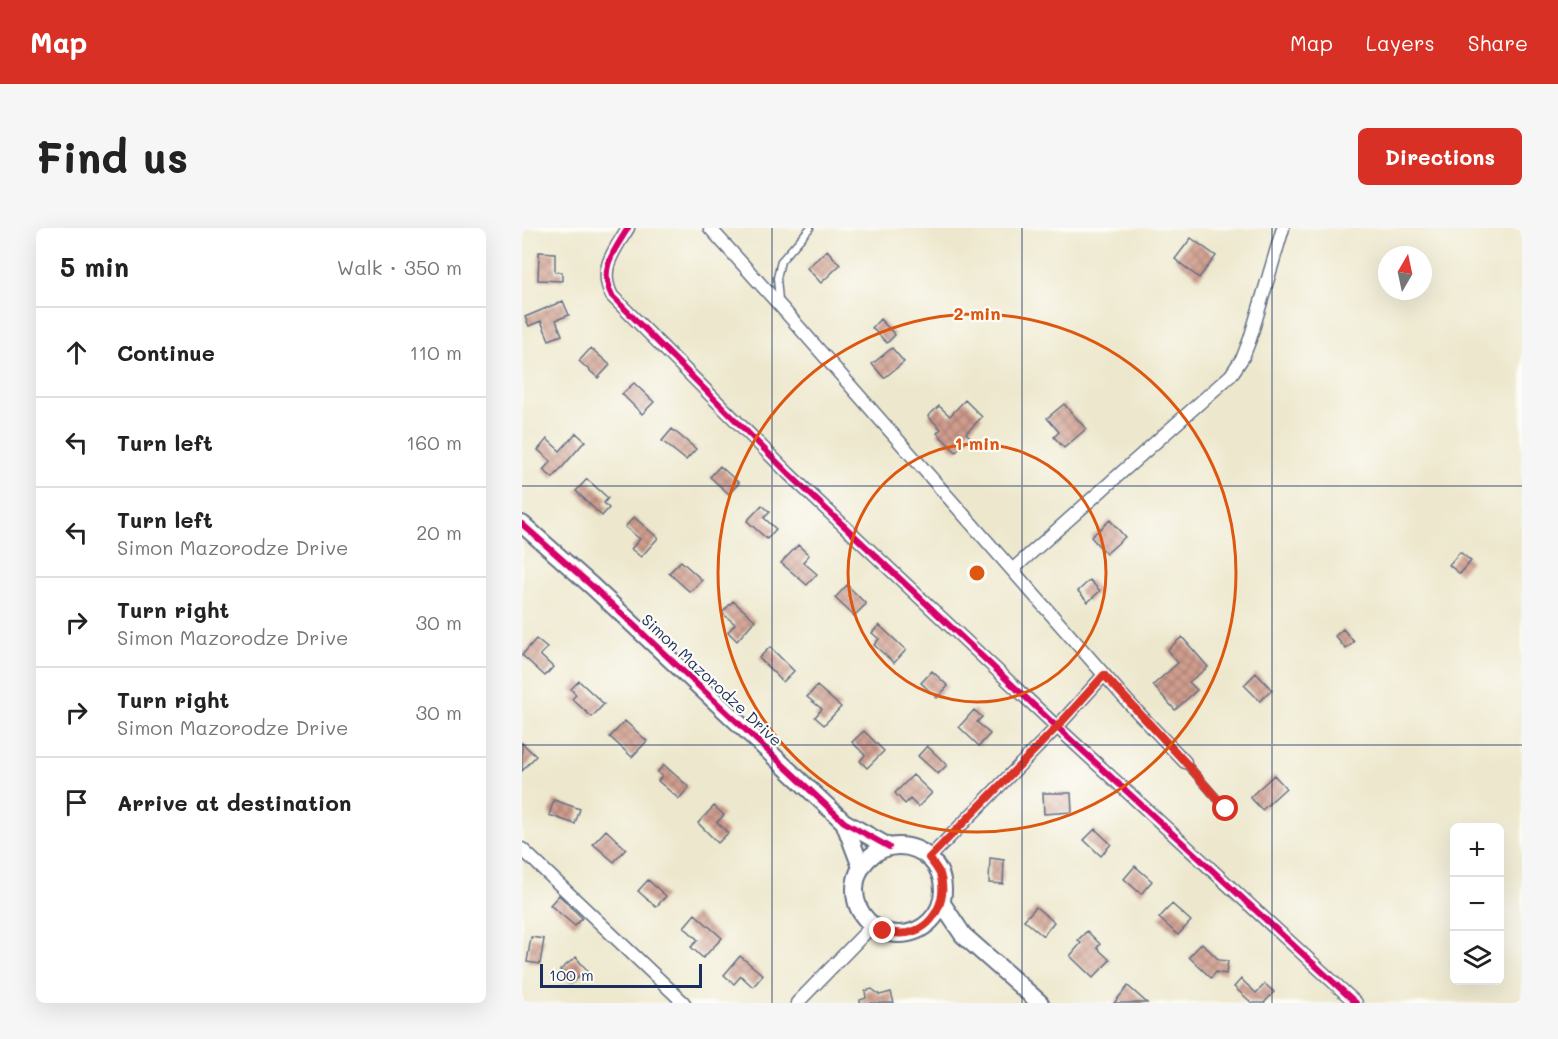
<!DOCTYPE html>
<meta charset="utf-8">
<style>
:root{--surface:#fff;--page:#f6f6f6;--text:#222;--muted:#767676;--line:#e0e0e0;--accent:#d93025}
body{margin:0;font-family:Mali,sans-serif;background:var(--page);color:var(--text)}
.controls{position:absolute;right:18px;bottom:18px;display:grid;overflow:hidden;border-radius:9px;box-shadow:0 6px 24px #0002}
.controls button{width:54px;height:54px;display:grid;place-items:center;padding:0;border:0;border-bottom:2px solid var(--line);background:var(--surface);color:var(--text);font:30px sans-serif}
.compass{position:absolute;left:856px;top:18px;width:54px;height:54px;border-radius:50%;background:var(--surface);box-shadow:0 6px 24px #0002;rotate:9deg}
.scale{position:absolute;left:18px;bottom:15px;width:162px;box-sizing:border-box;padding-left:6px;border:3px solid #1b2f5e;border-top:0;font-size:16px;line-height:21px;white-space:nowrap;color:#1b2f5e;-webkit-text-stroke:4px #fdfcf7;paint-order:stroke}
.stop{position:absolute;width:18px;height:18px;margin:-14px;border:4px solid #d93025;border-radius:50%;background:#fff}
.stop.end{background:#d93025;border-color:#fff;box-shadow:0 2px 6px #0008}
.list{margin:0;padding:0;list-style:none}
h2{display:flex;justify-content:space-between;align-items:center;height:78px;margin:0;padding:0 24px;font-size:26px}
h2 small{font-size:20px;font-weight:400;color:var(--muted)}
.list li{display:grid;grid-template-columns:39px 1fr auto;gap:18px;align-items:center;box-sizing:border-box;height:90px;padding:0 24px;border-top:2px solid var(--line)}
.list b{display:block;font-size:22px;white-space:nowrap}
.list p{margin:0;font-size:20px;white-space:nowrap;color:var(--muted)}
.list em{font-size:20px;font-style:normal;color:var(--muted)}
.icon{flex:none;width:33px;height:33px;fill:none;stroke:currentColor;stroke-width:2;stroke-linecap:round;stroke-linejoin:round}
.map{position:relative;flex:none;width:1000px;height:775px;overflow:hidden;border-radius:9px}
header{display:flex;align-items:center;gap:36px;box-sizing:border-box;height:84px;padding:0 30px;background:var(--accent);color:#fff}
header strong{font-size:28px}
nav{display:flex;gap:33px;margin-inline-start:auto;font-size:21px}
.intro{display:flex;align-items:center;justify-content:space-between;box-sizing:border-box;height:144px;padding:0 36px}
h1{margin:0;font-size:42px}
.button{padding:15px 27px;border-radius:9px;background:var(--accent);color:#fff;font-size:21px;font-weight:700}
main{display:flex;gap:36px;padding:0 36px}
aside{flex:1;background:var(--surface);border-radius:9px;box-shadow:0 6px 24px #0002}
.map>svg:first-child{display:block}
</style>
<header>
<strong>Map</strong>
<nav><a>Map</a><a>Layers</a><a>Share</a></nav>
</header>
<div class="intro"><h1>Find us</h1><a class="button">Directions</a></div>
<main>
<aside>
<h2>5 min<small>Walk · 350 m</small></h2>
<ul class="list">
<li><svg class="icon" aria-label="ahead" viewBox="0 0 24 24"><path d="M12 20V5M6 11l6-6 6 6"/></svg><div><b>Continue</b></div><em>110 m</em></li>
<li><svg class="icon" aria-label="left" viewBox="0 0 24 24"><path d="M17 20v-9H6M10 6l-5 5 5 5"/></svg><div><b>Turn left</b></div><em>160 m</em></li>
<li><svg class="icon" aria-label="left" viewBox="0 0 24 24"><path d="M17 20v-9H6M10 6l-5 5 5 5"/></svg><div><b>Turn left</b><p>Simon Mazorodze Drive</p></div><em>20 m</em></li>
<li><svg class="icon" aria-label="right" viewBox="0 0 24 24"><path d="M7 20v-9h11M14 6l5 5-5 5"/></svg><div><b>Turn right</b><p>Simon Mazorodze Drive</p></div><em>30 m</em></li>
<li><svg class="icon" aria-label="right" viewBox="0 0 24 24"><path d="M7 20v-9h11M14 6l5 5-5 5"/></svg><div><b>Turn right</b><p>Simon Mazorodze Drive</p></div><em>30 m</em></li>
<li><svg class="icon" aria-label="arrive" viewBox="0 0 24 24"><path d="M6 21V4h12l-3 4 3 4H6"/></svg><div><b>Arrive at destination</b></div></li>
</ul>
</aside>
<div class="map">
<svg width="1000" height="775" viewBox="0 0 1000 775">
<defs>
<pattern id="building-cross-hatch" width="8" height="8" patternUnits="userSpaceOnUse" patternTransform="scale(1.5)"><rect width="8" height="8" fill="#d09d8d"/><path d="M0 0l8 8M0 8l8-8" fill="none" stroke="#a88076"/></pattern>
</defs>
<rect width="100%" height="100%" fill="#fdfcf7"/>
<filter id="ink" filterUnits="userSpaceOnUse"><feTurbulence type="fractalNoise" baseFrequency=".0167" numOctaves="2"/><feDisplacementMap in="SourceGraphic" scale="12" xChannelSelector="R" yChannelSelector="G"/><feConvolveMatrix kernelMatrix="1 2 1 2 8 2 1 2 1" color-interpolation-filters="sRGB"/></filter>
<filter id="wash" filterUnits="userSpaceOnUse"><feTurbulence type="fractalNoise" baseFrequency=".008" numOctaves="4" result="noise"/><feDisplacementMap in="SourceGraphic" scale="24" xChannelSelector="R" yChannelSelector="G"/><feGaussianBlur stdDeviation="1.35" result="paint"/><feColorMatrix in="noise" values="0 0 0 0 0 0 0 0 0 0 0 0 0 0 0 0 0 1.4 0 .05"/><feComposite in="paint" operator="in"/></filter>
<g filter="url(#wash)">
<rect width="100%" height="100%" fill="#ede8cd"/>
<g id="blocks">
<!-- building -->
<path fill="url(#building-cross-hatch)" d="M669 10 694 28 677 50 653 31Z
M305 22 318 37 299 55 285 40Z
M17 24 33 25V44H40V53L16 52Z
M41 73 47 87 34 92 40 107 27 112 19 93 7 98 3 89Z
M358 91 373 107 365 115 350 100Z
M69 120 88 137 76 150 57 133Z
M370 120 382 134 362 150 350 136Z
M112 155 132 174 120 186 100 166Z
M443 172 460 189 444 205 448 209 434 224 415 205 419 201 406 188 417 178 428 188Z
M542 176 564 201 542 220 532 209 537 204 525 190Z
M150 201 174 221 164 232 140 213Z
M54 205 63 213 31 250 21 242 29 233 16 222 25 211 38 223Z
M198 238 217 255 207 266 188 249Z
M65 251 86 270 82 275 87 280 80 288 54 263Z
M240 277 248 284 242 290 254 301 245 311 225 293Z
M112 289 136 310 119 329 109 321 118 311 103 299Z
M588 292 603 309 584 326 569 309Z
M276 317 287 327 281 334 295 346 285 357 259 335Z
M938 324 949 333 938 346 927 337Z
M159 333 180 352 168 364 147 345Z
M568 352 578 363 566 374 556 363Z
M325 357 344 376 332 388 313 370Z
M211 373 233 392 215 413 206 404 213 396 200 385Z
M357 397 384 422 372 435 352 417 357 411 350 405Z
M821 401 832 414 824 421 813 408Z
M660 409 686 439 667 454 675 462 653 482 631 457 656 435 645 422Z
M14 411 25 420 18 427 31 439 23 448 0 427Z
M248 419 272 443 261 454 237 430Z
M410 443 426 458 415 470 399 455Z
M734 445 750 462 738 473 722 457Z
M57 453 82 476 70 489 50 471 54 467 49 461Z
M295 458 319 479 302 497 293 489 300 481 285 469Z
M452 482 460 489 455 494 468 506 457 518 437 499Z
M103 493 125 513 110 529 88 509Z
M342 503 362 523 345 540 338 533 343 527 330 514Z
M0 515 14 528 0 543Z
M405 518 425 537 416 546 396 528Z
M142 537 167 559 157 571 136 553 140 548 135 544Z
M391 547 410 565 396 579 388 571 383 576 373 565Z
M752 547 764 560 740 582 728 569Z
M521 565H549L550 584 522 586Z
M32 572 58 581 53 596 27 587Z
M192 578 202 587 195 594 206 605 196 615 176 595Z
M573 601 589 616 579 628 562 612Z
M84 602 104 621 92 634 71 616Z
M468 630 482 632 481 656 467 655Z
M613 638 630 653 619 666 602 651Z
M126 652 144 668 134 679 116 663Z
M37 667 60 690 53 698 28 677Z
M650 676 669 693 656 707 637 690Z
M514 679 532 694 521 708 502 692Z
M173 686 200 710 181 730 169 719 176 712 162 699Z
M565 703 578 716 575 720 588 732 571 750 548 728 559 715 556 712Z
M9 709 22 711 18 736 5 734Z
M680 715 697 732 706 733 704 746 694 744 689 750 667 729Z
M218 728 241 747 231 759 219 748 212 756 202 747Z
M54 729 65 743 49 755 38 742Z
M719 751 734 765 743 756 752 764 742 775H730L712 759Z
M606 758 625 775H592Z
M350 761 358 767 369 764 372 775H338V772L344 770 343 763Z"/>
</g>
</g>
<g filter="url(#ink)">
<use href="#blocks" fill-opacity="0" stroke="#647085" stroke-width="1.5"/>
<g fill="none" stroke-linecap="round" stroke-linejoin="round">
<!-- lane casing -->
<g stroke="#647085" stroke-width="9">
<path id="lane" d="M257 72 255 50 259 33 288 0
M663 534 704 581"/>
</g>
<!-- street casing -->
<g stroke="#647085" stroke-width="15">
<path id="street" d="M106 0C92 23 76 41 90 68L267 246 535 499 834 775
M188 0 261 81 607 475 663 534
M490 342 709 147 721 129 728 111 761 0
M0 621 162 775
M407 630 535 499 582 447
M275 775 351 697"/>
</g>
<!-- secondary casing -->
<g stroke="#647085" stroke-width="20">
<path id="secondary" d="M0 296 70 358 322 594 367 619
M322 594 339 639
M333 662a44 44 0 1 1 88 0a44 44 0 1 1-88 0Z
M419 674 441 707 518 775"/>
</g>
<!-- lane -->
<use href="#lane" stroke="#fff" stroke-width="6"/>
<!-- street -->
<use href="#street" stroke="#fff" stroke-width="12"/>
<!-- secondary -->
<use href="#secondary" stroke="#fff" stroke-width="16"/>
<!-- cycleway casing -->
<g stroke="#fdfcf7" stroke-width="10">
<path id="cycleway" d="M106 0C92 23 76 41 90 68L267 246 535 499 834 775
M0 296 70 358 322 594 367 619"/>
</g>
<!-- cycleway -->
<use href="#cycleway" stroke="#d6006c" stroke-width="6"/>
</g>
</g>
<g fill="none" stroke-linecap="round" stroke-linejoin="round" filter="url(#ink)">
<!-- route -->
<path stroke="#d93025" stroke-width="8" d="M361 703C369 705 377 706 385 705 412 700 426 671 418 646 415 640 411 635 407 630L535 499 582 447 663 534 704 581"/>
</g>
<!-- grid -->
<path fill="none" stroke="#1b2f5e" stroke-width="1.5" stroke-opacity="0.55" d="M250 0V775M500 0V775M750 0V775M0 258H1000M0 517H1000"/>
<!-- distance rings -->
<g fill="none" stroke="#de5710" stroke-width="3">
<circle cx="455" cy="345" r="129"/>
<circle cx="455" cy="345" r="259"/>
</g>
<g text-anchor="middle" stroke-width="4.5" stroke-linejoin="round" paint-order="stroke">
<!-- street labels -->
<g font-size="16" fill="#1b2f5e" stroke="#fdfcf7">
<text transform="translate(190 452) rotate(43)" y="6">Simon Mazorodze Drive</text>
</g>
</g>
<circle cx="455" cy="345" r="9" fill="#de5710" stroke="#fdfcf7" stroke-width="3"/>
<g font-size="18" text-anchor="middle" font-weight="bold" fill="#de5710" stroke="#fdfcf7" stroke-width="4.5" stroke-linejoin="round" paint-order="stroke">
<text x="455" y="92">2 min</text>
<text x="455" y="222">1 min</text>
</g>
</svg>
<div class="controls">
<button>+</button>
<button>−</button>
<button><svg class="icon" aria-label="layers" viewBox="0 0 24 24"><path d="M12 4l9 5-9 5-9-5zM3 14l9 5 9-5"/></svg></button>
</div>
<svg class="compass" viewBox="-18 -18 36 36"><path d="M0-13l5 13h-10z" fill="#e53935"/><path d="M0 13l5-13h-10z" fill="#767676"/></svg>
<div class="scale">100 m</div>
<div class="stop" style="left:704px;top:581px"></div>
<div class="stop end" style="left:361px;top:703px"></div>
</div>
</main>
